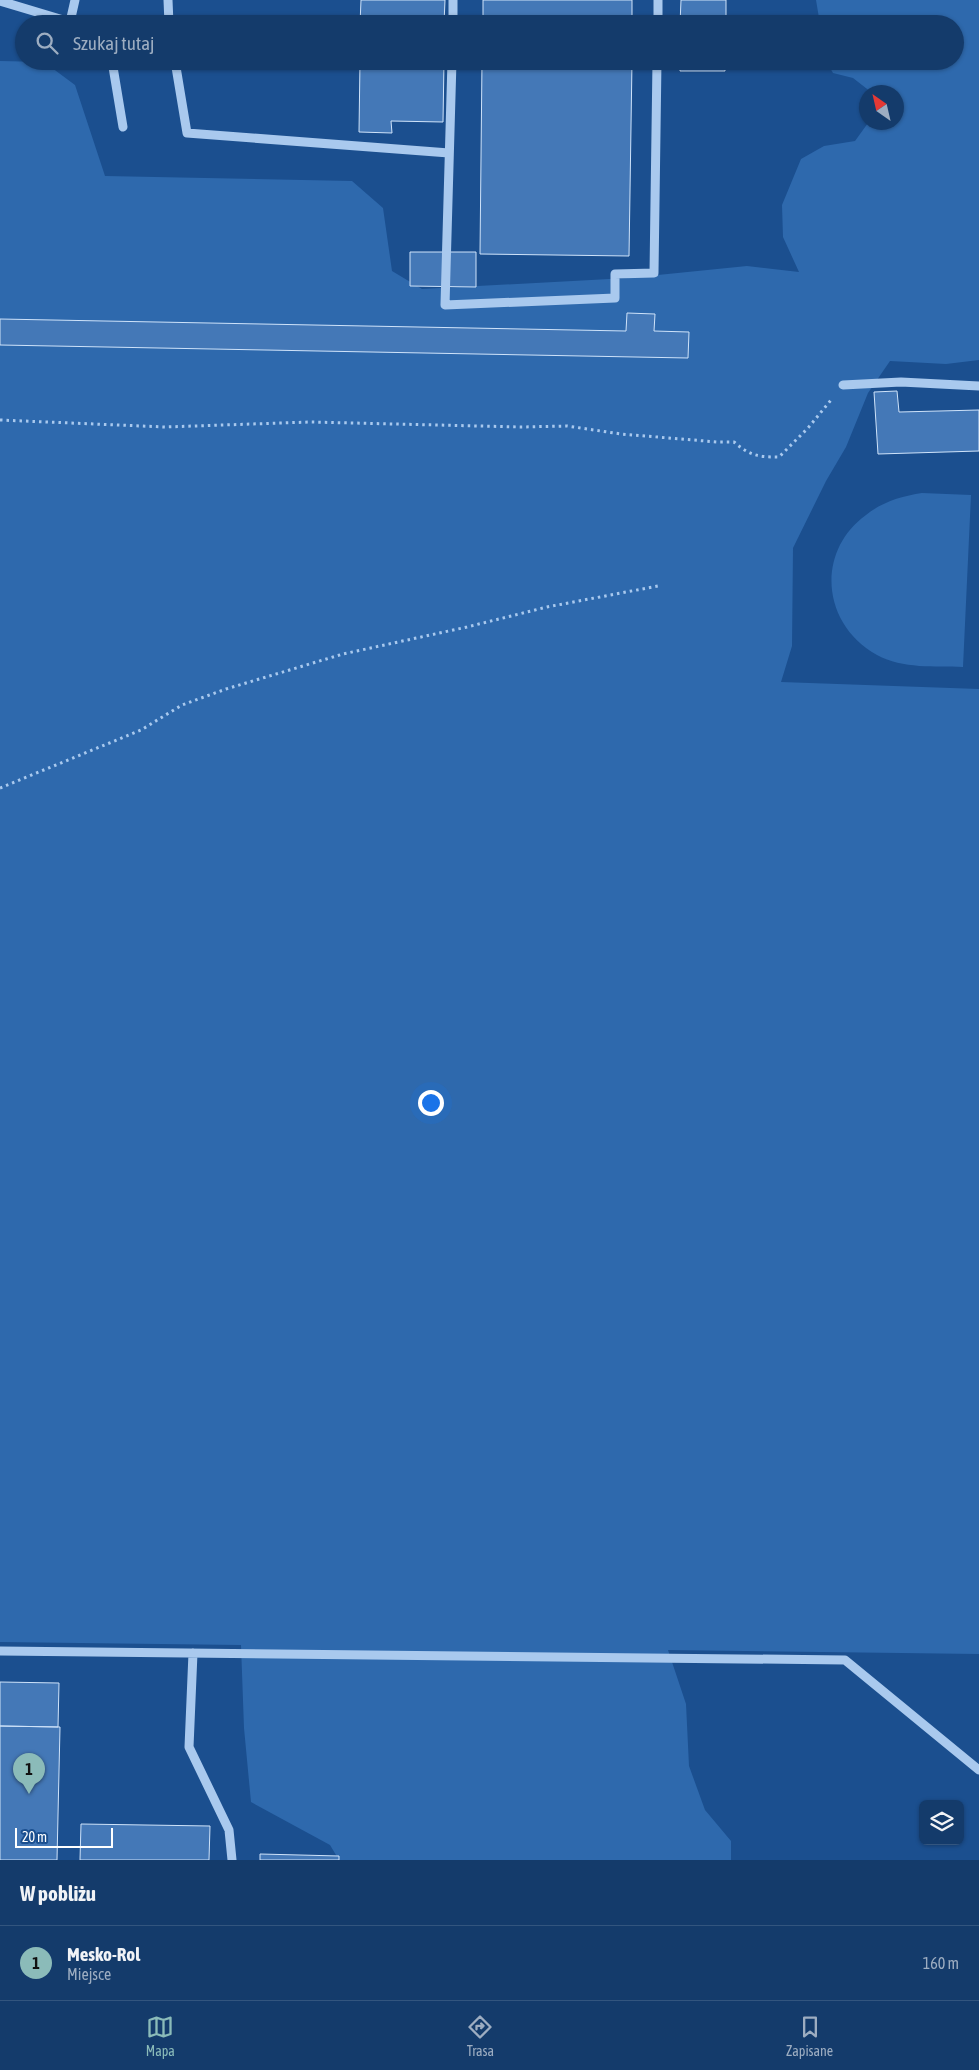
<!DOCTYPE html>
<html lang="pl">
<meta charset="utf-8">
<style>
:root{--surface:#143b6b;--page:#1d4271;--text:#f1f3f6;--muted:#9dadc1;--line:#33557e;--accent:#8bbbb9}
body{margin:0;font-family:"Asap Condensed",sans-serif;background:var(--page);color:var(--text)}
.controls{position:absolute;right:15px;bottom:15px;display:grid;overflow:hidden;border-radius:8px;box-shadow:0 1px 4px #0004}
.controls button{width:45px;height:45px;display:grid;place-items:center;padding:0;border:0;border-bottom:1px solid var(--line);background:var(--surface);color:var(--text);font:25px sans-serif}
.compass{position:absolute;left:859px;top:85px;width:45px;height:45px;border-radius:50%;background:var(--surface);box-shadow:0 1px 4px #0004;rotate:326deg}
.scale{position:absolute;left:15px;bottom:12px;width:98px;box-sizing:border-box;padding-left:5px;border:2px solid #fff;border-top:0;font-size:14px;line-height:18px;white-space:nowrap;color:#fff;-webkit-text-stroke:4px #1b4f8f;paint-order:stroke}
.you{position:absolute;left:430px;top:1102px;width:18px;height:18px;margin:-12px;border:4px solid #fff;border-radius:50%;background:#1a73e8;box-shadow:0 0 0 8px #1a73e833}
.badge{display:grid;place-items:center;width:32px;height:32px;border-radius:50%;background:var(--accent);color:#111;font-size:16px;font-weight:700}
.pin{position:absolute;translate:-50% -41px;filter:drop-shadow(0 1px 2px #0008)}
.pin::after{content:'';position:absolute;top:26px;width:18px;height:15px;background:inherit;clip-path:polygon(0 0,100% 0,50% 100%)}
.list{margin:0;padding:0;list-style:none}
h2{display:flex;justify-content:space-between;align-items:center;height:65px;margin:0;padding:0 20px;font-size:21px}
h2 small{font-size:16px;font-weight:400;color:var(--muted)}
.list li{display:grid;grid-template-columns:32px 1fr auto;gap:15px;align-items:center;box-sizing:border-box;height:75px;padding:0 20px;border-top:1px solid var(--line)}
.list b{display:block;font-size:19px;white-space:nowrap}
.list p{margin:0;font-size:16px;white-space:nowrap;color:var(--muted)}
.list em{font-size:16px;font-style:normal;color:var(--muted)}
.icon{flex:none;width:28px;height:28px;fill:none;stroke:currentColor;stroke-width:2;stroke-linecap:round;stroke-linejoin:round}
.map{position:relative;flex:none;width:979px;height:1860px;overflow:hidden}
.search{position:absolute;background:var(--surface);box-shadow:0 1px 4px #0004;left:15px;right:15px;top:15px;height:55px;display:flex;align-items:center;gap:12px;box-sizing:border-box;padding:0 18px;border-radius:28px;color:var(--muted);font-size:19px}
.sheet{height:140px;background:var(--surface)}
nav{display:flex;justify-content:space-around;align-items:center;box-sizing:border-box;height:70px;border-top:1px solid var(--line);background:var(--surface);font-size:14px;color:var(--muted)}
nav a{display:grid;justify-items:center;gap:2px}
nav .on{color:var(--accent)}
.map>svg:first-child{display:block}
</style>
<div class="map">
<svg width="979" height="1860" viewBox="0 0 979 1860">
<rect width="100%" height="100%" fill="#1b4f8f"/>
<!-- green -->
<path fill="#2e69ad" d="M816 0H979V360L946 364 890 361 868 393 846 447 826 481 793 548 792 646 781 682 979 689V1654L668 1650 686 1704 689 1766 705 1810 731 1841V1860H339L330 1845 251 1802 244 1728 241 1645 0 1642V61L44 62 75 85 105 176 352 181 383 208 392 271 422 289 628 278 747 266 799 272 783 237 782 205 801 159 824 146 855 141 868 123 896 122V92H871L853 78 833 73 826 61H955V24H820Z
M922 493 971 495 963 667C935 666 903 669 877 655 822 625 815 552 866 515 882 502 902 496 922 493Z"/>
<!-- building -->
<path fill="#4478b7" stroke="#cfe3fa" d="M361 0H445L444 24H360Z
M483 0H632V24H483Z
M681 0H726V24H680Z
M360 61H444L443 122 391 121 392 133 359 132Z
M482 61H632L629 256 480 254Z
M680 61H725V71H680Z
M410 252H476V287L410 286Z
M627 313 655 314 654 331 689 332 688 358 0 345V319L626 331Z
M897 391 899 412 979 410V451L878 454 874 392Z
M0 1682 59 1683 58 1727 0 1726Z
M0 1726 60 1727 57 1860H0Z
M81 1824 210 1826 209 1860H80Z
M260 1854 339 1856V1860H260Z"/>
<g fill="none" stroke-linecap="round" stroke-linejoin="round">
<!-- path -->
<path stroke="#a9c9ee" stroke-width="3" stroke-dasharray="2.5 4" stroke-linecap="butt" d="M0 420 165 427 310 422 521 427 567 426 621 434 717 442H734C750 456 759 457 779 457L808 428 831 400
M0 788 141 730 182 705 226 689 343 654 467 627 547 607 658 586"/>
<!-- minor -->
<path stroke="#a9c9ee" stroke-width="9" d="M168 0 169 24
M0 1 70 22 75 0
M453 24V0
M658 24V0
M112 61 123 127
M175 61 187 133 449 153
M452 61 445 305 615 298V274L654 273 657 61
M843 385 901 382 979 386
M0 1651 845 1660 979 1770
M193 1653 189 1747 229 1830 232 1860"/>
</g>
</svg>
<div class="controls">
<button><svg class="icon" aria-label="layers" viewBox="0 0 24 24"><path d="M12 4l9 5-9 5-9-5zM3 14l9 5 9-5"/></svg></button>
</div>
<svg class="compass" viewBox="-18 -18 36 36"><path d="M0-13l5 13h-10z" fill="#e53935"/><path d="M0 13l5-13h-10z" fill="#9dadc1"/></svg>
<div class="scale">20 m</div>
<div class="you"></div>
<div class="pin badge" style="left:29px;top:1794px">1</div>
<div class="search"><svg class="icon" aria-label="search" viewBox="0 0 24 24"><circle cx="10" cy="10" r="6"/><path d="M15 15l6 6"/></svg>Szukaj tutaj</div>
</div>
<section class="sheet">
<h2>W pobliżu<small></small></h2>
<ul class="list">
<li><span class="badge">1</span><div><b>Mesko-Rol</b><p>Miejsce</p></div><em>160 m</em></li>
</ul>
</section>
<nav>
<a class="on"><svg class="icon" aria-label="map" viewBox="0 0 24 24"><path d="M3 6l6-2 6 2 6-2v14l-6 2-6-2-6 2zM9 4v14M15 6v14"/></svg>Mapa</a>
<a><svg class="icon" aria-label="directions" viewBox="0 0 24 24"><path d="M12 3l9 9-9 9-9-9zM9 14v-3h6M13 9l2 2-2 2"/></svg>Trasa</a>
<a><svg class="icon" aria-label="saved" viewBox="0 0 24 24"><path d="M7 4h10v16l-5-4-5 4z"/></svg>Zapisane</a>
</nav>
